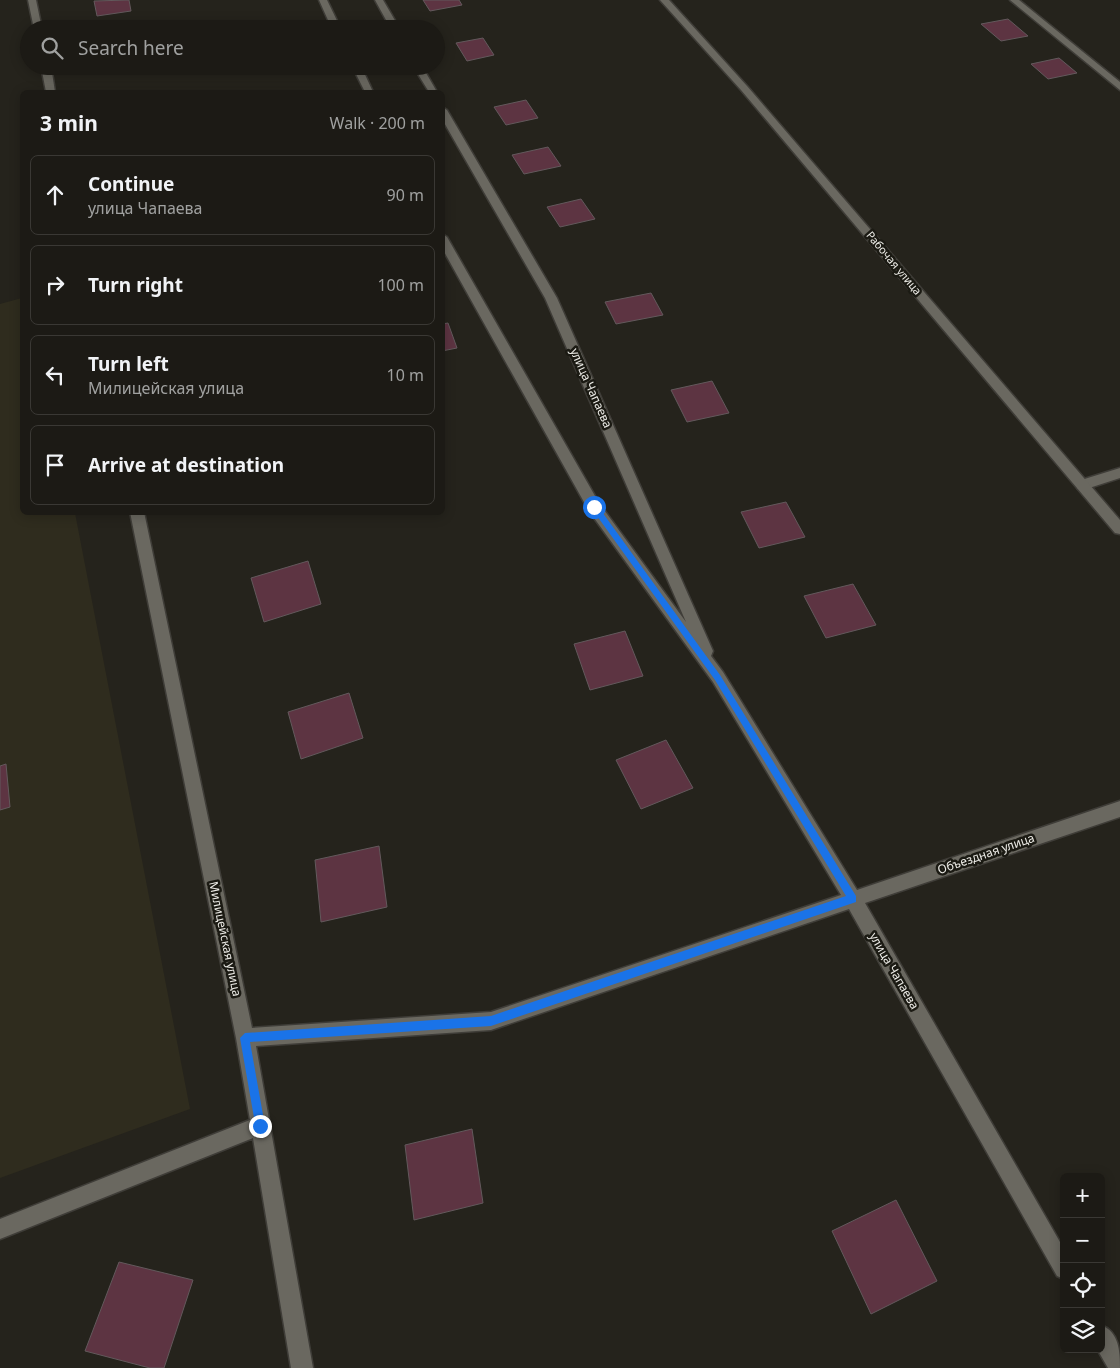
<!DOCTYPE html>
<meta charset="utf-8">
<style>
:root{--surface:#1c1a15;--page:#292722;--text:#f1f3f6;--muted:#a0a1a0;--line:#3a3834}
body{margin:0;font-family:"Noto Sans",sans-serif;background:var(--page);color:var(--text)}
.controls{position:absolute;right:15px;bottom:15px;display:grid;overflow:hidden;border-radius:8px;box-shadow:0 2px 12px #0003}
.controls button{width:45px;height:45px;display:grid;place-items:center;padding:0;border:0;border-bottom:1px solid var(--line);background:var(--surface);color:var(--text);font:25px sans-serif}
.stop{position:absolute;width:15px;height:15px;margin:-11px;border:4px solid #1a73e8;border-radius:50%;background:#fff}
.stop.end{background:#1a73e8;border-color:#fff;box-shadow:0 1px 5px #0008}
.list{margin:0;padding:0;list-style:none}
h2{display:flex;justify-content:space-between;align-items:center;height:65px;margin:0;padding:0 20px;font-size:21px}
h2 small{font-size:16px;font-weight:400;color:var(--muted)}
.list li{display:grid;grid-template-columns:32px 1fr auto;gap:15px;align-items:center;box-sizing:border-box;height:80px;margin:0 10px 10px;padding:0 10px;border:1px solid var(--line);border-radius:8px}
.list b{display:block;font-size:19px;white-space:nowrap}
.list p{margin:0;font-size:16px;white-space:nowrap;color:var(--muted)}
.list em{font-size:16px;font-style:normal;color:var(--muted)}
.icon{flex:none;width:28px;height:28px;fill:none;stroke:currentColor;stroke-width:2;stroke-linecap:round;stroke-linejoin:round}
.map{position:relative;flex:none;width:1120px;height:1368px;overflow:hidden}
.search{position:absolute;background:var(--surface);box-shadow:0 2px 12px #0003;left:20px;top:20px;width:425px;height:55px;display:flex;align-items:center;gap:12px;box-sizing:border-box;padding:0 18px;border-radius:28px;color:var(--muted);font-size:19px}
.panel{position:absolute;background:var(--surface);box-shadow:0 2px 12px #0003;left:20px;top:90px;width:425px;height:425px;border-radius:8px}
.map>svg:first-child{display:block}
</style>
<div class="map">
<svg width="1120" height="1368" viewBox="0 0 1120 1368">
<rect width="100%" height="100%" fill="#25231c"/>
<!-- built -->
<path fill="#2f2c1e" d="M22 298V512L75 513 190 1109 0 1178V304Z"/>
<!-- building -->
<path fill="#5d3442" stroke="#63595c" d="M129 0 131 11 97 16 94 1Z
M423 0H459L462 5 430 11Z
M1008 19 1028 36 1001 41 981 24Z
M483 38 494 55 467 61 456 43Z
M1059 58 1077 73 1048 79 1031 64Z
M526 100 538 118 506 125 494 107Z
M548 147 561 166 524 174 512 155Z
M581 199 595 219 560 227 547 207Z
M651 293 663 315 616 324 605 302Z
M448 323 457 348 442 351V324Z
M712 381 729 413 687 422 671 390Z
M786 502 805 537 759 548 741 512Z
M308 561 321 604 264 622 251 578Z
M853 584 876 625 826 638 804 596Z
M625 631 643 676 590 690 574 644Z
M349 693 363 738 301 759 288 712Z
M666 740 693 788 641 809 616 760Z
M6 764 10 807 0 810V766Z
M379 846 387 907 321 922 315 860Z
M472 1129 483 1203 414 1220 405 1145Z
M896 1200 937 1281 871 1314 832 1231Z
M119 1262 193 1280 164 1368H150L85 1351Z"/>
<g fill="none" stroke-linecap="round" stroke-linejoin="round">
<!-- lane casing -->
<g stroke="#3f3d38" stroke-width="3">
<path id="lane" d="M1010 0H1019L1120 82V90Z
M1120 468V478L1083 490 1078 489 1076 485 1078 481Z"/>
</g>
<!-- street casing -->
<g stroke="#3f3d38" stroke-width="3">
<path id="street" d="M28 0H36L42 29H34Z
M319 0H327L341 29H332Z
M375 0H383L400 29H391Z
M660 0H669L747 86 1120 520V534L1115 533 741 90Z
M41 66H51L55 92H46Z
M352 66H361L373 92H365Z
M413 66H422L437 92H429Z
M442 107 447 110 557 298 713 651 711 656 723 672 857 890 1120 801V817L865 903 1064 1249V1279L1057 1276 849 909 491 1030 256 1046 313 1368H291L253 1138 0 1239V1219L250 1120 236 1038 130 512H144L252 1028 491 1012 841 895 713 682 589 511 442 248V234L447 237 599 503 686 622 545 298 442 119Z
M1101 1325C1119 1332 1120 1351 1120 1368H1108L1097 1349H1101Z"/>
</g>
<!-- lane -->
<use href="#lane" fill="#6a6860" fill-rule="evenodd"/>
<!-- street -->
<use href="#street" fill="#6a6860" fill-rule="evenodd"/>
</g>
<!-- route -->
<path fill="#1a73e8" d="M594 504 597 505 720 675 856 896V902L491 1026 250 1042 265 1126 264 1129 260 1131 256 1129 240 1038 245 1033 491 1016 846 896 715 680 592 509 591 507Z"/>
<g text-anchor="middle" stroke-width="5" stroke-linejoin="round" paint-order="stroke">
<!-- far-street labels -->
<g font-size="11" fill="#edece7" stroke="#1b1a13">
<text transform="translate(894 263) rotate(50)" y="4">Рабочая улица</text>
</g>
<!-- street labels -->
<g font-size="12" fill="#edece7" stroke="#1b1a13">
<text transform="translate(591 388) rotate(66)" y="4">улица Чапаева</text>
<text transform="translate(986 854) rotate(-19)" y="4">Объездная улица</text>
<text transform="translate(225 939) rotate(78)" y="4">Милицейская улица</text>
<text transform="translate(894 971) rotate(60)" y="4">улица Чапаева</text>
</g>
</g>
</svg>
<div class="controls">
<button>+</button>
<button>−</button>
<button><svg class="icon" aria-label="locate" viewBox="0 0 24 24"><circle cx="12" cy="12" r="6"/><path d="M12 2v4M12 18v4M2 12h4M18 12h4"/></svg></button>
<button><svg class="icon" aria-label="layers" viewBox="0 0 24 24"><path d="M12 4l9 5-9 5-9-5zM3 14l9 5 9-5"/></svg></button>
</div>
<div class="stop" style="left:594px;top:507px"></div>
<div class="stop end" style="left:260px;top:1126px"></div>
<div class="search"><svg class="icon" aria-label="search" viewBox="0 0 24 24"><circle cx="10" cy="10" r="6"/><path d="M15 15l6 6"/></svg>Search here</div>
<section class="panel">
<h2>3 min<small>Walk · 200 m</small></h2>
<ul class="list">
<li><svg class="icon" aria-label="ahead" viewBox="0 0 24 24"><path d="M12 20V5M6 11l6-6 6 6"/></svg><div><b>Continue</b><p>улица Чапаева</p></div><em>90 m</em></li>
<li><svg class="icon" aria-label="right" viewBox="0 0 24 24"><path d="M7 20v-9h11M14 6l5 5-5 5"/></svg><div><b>Turn right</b></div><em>100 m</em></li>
<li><svg class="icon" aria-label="left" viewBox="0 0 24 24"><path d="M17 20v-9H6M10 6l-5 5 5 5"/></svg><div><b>Turn left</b><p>Милицейская улица</p></div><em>10 m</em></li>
<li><svg class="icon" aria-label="arrive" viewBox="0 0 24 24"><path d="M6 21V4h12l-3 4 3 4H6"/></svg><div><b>Arrive at destination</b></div></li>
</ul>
</section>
</div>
